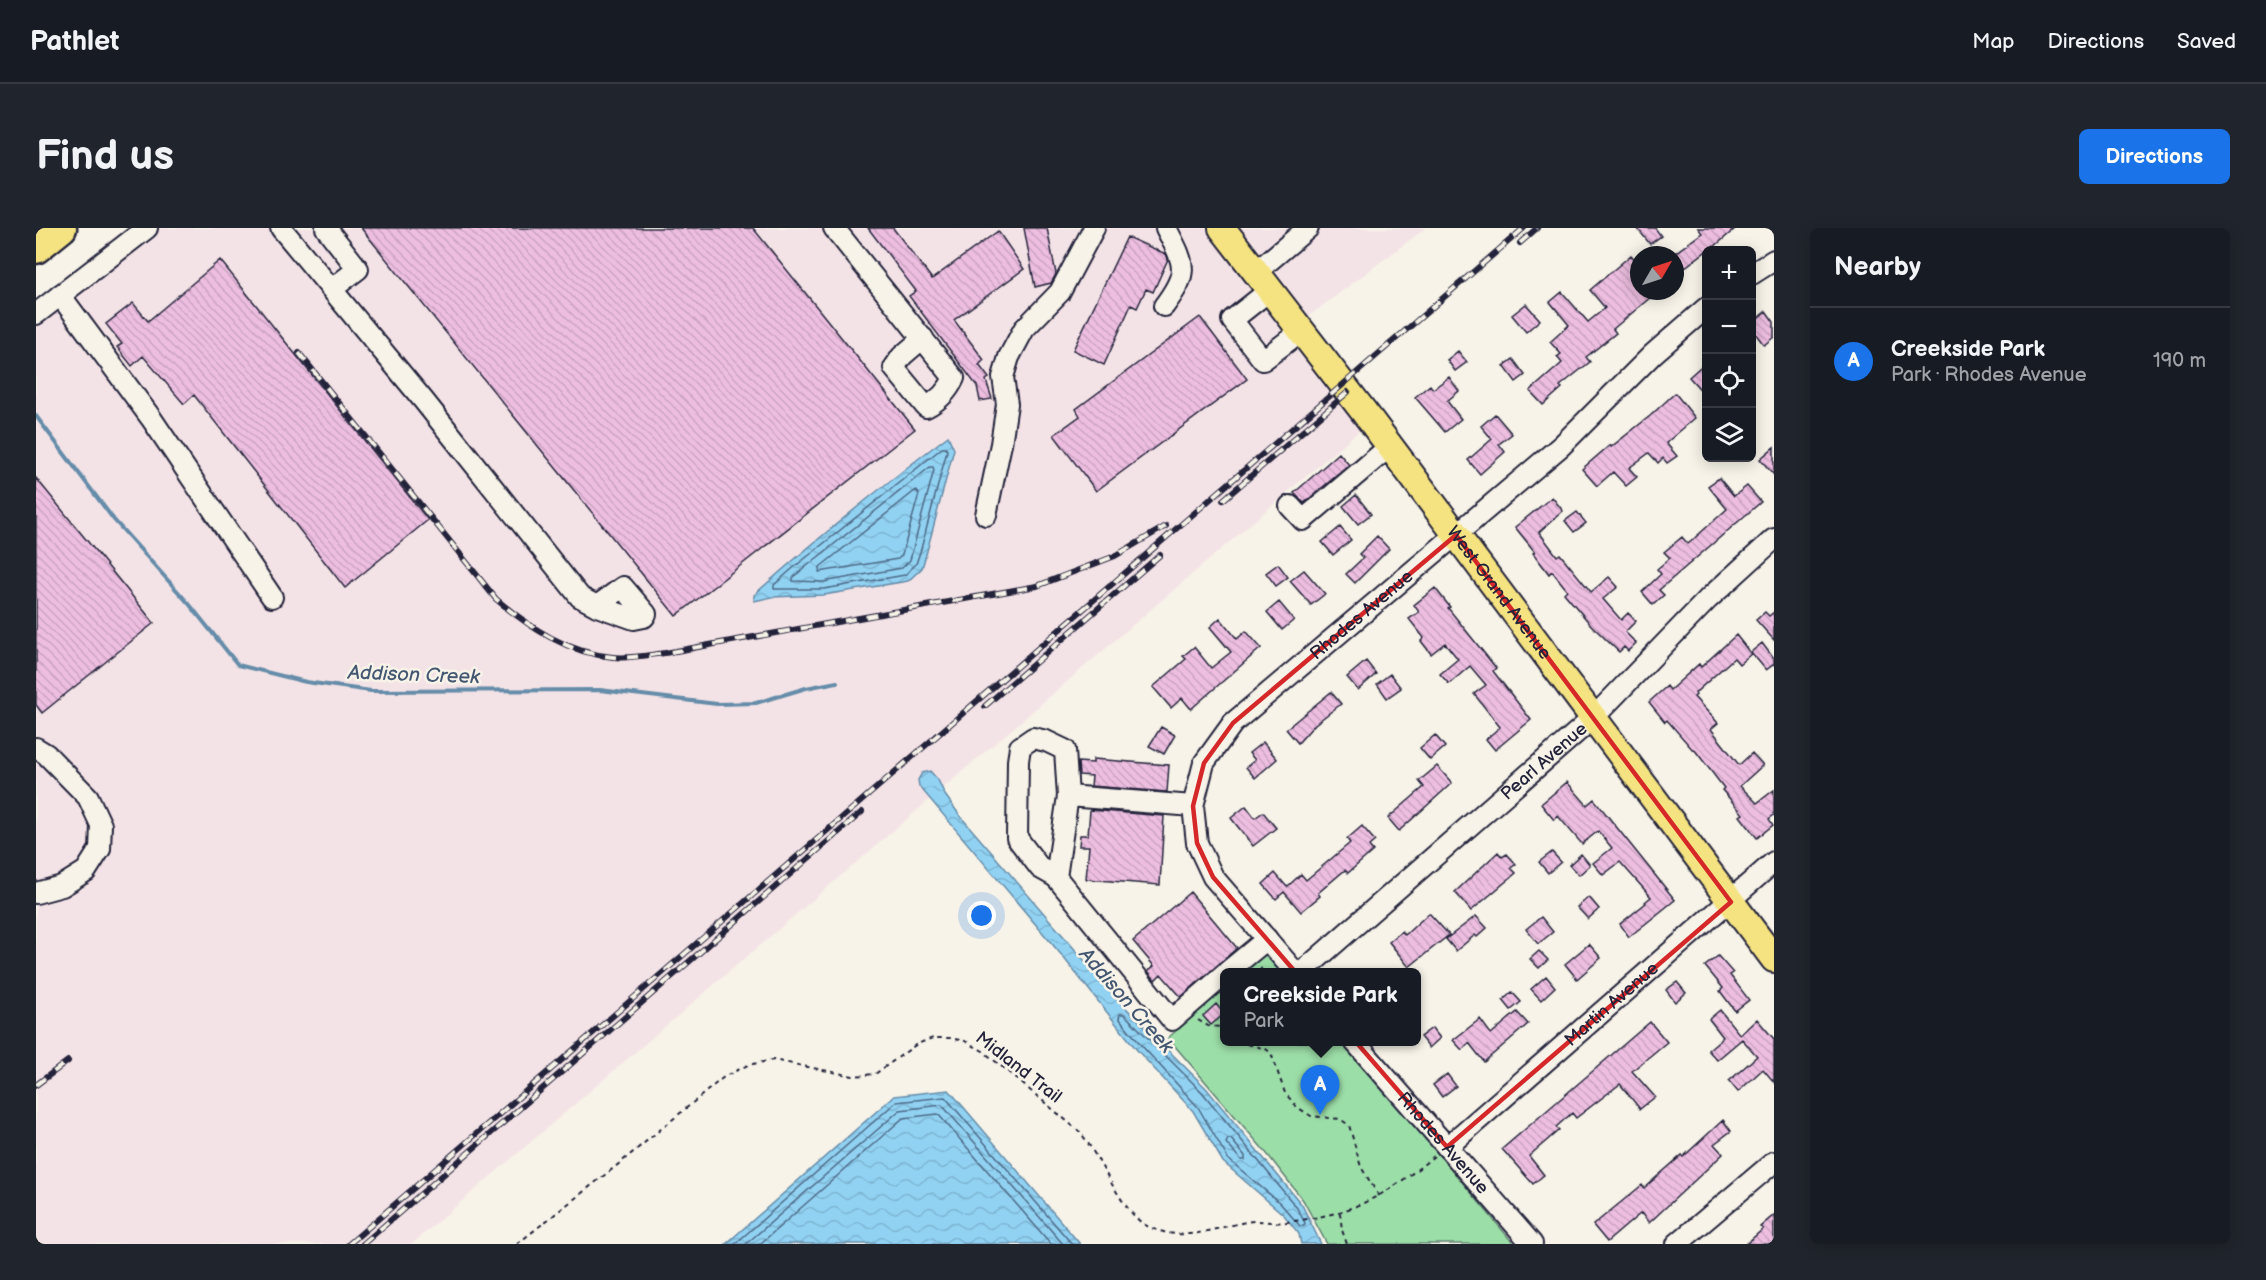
<!DOCTYPE html>
<meta charset="utf-8">
<style>
:root{--surface:#171b24;--page:#20242c;--text:#f1f3f6;--muted:#9ea1a6;--line:#363941;--accent:#1a73e8}
body{margin:0;font-family:"Balsamiq Sans",sans-serif;background:var(--page);color:var(--text)}
.controls{position:absolute;right:18px;top:18px;display:grid;overflow:hidden;border-radius:9px;box-shadow:0 3px 15px #0003}
.controls button{width:54px;height:54px;display:grid;place-items:center;padding:0;border:0;border-bottom:2px solid var(--line);background:var(--surface);color:var(--text);font:30px sans-serif}
.compass{position:absolute;left:1594px;top:18px;width:54px;height:54px;border-radius:50%;background:var(--surface);box-shadow:0 3px 15px #0003;rotate:51deg}
.you{position:absolute;left:946px;top:688px;width:21px;height:21px;margin:-15px;border:4px solid #fff;border-radius:50%;background:#1a73e8;box-shadow:0 0 0 9px #1a73e833}
.badge{display:grid;place-items:center;width:39px;height:39px;border-radius:50%;background:var(--accent);color:#fff;font-size:20px;font-weight:700}
.pin{position:absolute;translate:-50% -50px;filter:drop-shadow(0 2px 3px #0008)}
.pin::after{content:'';position:absolute;top:32px;width:21px;height:18px;background:inherit;clip-path:polygon(0 0,100% 0,50% 100%)}
.popup{position:absolute;left:1184px;top:740px;width:201px;height:78px;box-sizing:border-box;display:grid;place-content:center;border-radius:9px;background:var(--surface);filter:drop-shadow(0 2px 4px #0005);font-size:20px;white-space:nowrap;color:var(--muted)}
.popup b{font-size:22px;color:var(--text)}
.popup::after{content:'';position:absolute;left:50%;top:100%;margin-left:-12px;border:12px solid transparent;border-top-color:var(--surface)}
.list{margin:0;padding:0;list-style:none}
h2{display:flex;justify-content:space-between;align-items:center;height:78px;margin:0;padding:0 24px;font-size:26px}
h2 small{font-size:20px;font-weight:400;color:var(--muted)}
.list li{display:grid;grid-template-columns:39px 1fr auto;gap:18px;align-items:center;box-sizing:border-box;height:108px;padding:0 24px;border-top:2px solid var(--line)}
.list b{display:block;font-size:22px;white-space:nowrap}
.list p{margin:0;font-size:20px;white-space:nowrap;color:var(--muted)}
.list em{font-size:20px;font-style:normal;color:var(--muted)}
.icon{flex:none;width:33px;height:33px;fill:none;stroke:currentColor;stroke-width:2;stroke-linecap:round;stroke-linejoin:round}
.map{position:relative;flex:none;width:1738px;height:1016px;overflow:hidden;border-radius:9px}
header{display:flex;align-items:center;gap:36px;box-sizing:border-box;height:84px;padding:0 30px;background:var(--surface);border-bottom:2px solid var(--line)}
header strong{font-size:28px}
nav{display:flex;gap:33px;margin-inline-start:auto;font-size:21px}
.intro{display:flex;align-items:center;justify-content:space-between;box-sizing:border-box;height:144px;padding:0 36px}
h1{margin:0;font-size:42px}
.button{padding:15px 27px;border-radius:9px;background:var(--accent);color:#fff;font-size:21px;font-weight:700}
main{display:flex;gap:36px;padding:0 36px}
aside{flex:1;background:var(--surface);border-radius:9px;box-shadow:0 3px 15px #0003}
.map>svg:first-child{display:block}
</style>
<header>
<strong>Pathlet</strong>
<nav><a>Map</a><a>Directions</a><a>Saved</a></nav>
</header>
<div class="intro"><h1>Find us</h1><a class="button">Directions</a></div>
<main>
<div class="map">
<svg width="1738" height="1016" viewBox="0 0 1738 1016">
<defs>
<pattern id="water-waves" width="16" height="10" patternUnits="userSpaceOnUse" patternTransform="scale(1.5)"><rect width="16" height="10" fill="#91d2f3"/><path d="M0 5q4-4 8 0t8 0" fill="none" stroke="#7db4d1"/></pattern>
<pattern id="building-back-hatch" width="6" height="6" patternUnits="userSpaceOnUse" patternTransform="scale(1.5)"><rect width="6" height="6" fill="#edbee0"/><path d="M-1 5l2 2M0 0l6 6M5-1l2 2" fill="none" stroke="#cba3c1"/></pattern>
</defs>
<rect width="100%" height="100%" fill="#f7f3e8"/>
<filter id="ink" filterUnits="userSpaceOnUse"><feTurbulence type="fractalNoise" baseFrequency=".0167" numOctaves="2"/><feDisplacementMap in="SourceGraphic" scale="12" xChannelSelector="R" yChannelSelector="G"/><feConvolveMatrix kernelMatrix="1 2 1 2 8 2 1 2 1" color-interpolation-filters="sRGB"/></filter>
<g filter="url(#ink)">
<!-- built -->
<path fill="#f4e3e6" d="M111 0H1184L1331 196 376 1016H0V86Z
M1205 0H1390L1273 88Z"/>
<!-- park -->
<path fill="#9cdea8" stroke="#5f8072" stroke-width="1.5" d="M1224 726 1236 729 1249 744H1204Z
M1188 759V814H1309L1478 1016H1291L1267 972 1232 927 1132 810Z"/>
<!-- water -->
<path fill="url(#water-waves)" stroke="#658ca9" stroke-width="1.5" d="M912 208 918 221 891 323 886 340 872 353 788 367 736 369 718 373V367C780 311 845 259 912 208Z
M894 543 902 552 909 567 925 589 1085 775 1170 860 1266 977 1285 1016H1265L1263 1006 1248 987 1187 934 1157 883 1101 822 1023 724 883 558 882 552 886 545Z
M913 862 1044 1016H690L858 868Z"/>
<g fill="none" stroke-linecap="round" stroke-linejoin="round">
<!-- shore -->
<path stroke="#4e6885" stroke-width="1.5" d="M906 220H910L911 223 885 321 880 336 869 347 788 361H738V357L756 341Z
M894 239H897L898 242 874 332 866 340 787 354 757 353V350L761 346Z
M880 262 883 266 866 327 862 331 783 344 784 339Z
M1084 786H1088L1166 864 1261 980 1269 995 1268 998H1264L1244 975 1192 931 1162 879 1106 818 1083 790Z
M1192 911H1195L1209 928V932H1205L1190 915Z
M699 1016 860 874 909 869 1036 1016
M710 1016 864 882 906 877 1027 1016
M724 1016 867 890 902 886 1015 1016"/>
<!-- stream -->
<path stroke="#658ca9" stroke-width="4" d="M0 188 78 292 154 377 202 437 270 454 335 463 564 462 681 476 720 475 770 460 801 454"/>
</g>
<!-- building -->
<path fill="url(#building-back-hatch)" stroke="#22223b" stroke-width="1.5" d="M325 0H717L879 201 640 388Z
M832 0H857L896 51 962 3 988 41 918 92 948 132 943 137 953 150 950 152 956 171 944 173 941 158 873 68 880 63Z
M988 0H1011L1020 46 1015 55 999 59Z
M1601 0H1619L1625 8 1614 16Z
M1662 0H1700L1678 19 1677 18 1644 43 1639 36V25L1666 5Z
M1091 9 1130 26 1132 31 1117 64 1110 61 1101 80 1095 77 1068 137 1037 122Z
M1595 27 1603 36V63H1622L1577 101 1580 105 1550 129 1554 134 1524 158 1526 160 1507 177 1494 163 1526 135 1521 129 1525 126 1514 114 1533 97 1514 74 1526 64 1552 94 1569 80 1554 62Z
M184 32 392 292 309 360 158 167 148 176 107 128 96 138 81 119 86 116 70 96 97 75 112 93Z
M1490 76 1504 92 1490 104 1476 87Z
M1730 83 1738 94V109L1728 117 1716 101V95Z
M1164 89 1211 151 1060 263 1018 207 1044 188 1040 181Z
M1422 123 1431 134 1419 143 1411 132Z
M1477 131 1489 147 1480 154 1468 138Z
M1671 133V169L1653 149Z
M1413 149 1423 163 1411 173 1425 191 1409 204 1379 169 1394 157 1397 161Z
M1639 165 1659 190 1630 215 1641 228 1631 235 1627 230 1622 235 1613 225 1593 240 1601 249 1590 258 1577 244 1561 258 1546 241 1574 217 1575 219 1614 188Z
M1459 186 1476 206 1463 216 1469 224 1444 246 1432 232 1456 211 1445 198Z
M1738 219V247L1724 231Z
M1303 225 1313 237 1268 275 1258 265Z
M0 250 118 395 6 485 0 477Z
M1683 250 1698 268 1711 258 1725 274 1623 362 1628 367 1617 377 1606 364 1625 346 1621 341 1634 330 1628 324 1646 309 1652 316 1691 281 1672 258Z
M1320 267 1335 286 1322 296 1307 278Z
M1516 269 1527 283 1503 304 1521 328 1524 326 1555 364 1573 349 1582 359 1567 371 1585 392 1592 385 1600 393 1589 404 1600 415 1592 423 1588 419 1583 424 1555 397 1528 365 1531 362 1516 343 1513 346 1497 325 1499 324 1479 299Z
M1541 284 1550 295 1538 304 1529 293Z
M1304 299 1315 312 1297 327 1286 314Z
M1341 308 1353 321 1319 355 1310 346 1327 330 1323 326Z
M1242 336 1252 349 1240 358 1230 345Z
M1268 342 1289 366 1275 377 1254 353Z
M1399 360 1414 379 1412 380 1460 440 1457 443 1495 492 1459 522 1450 511 1464 499 1438 466 1450 457 1434 438 1413 456 1404 446 1422 431 1409 415 1395 426 1385 413 1388 410 1373 391 1383 384 1378 377Z
M1243 374 1258 392 1246 402 1231 384Z
M1729 384 1733 388 1738 384V412L1720 392Z
M1184 390 1201 411 1210 403 1225 420 1155 481 1146 470 1135 480 1117 459 1150 431 1147 428 1158 419 1175 440 1195 424 1174 399Z
M1700 407 1715 426 1703 436 1698 430 1659 465 1660 467 1658 469 1682 495 1675 501 1703 537 1716 525 1727 537 1704 558 1721 575 1738 562V587L1733 591 1737 597 1721 610 1704 588 1707 586 1686 562 1688 560 1658 521 1657 522 1631 492 1629 494 1613 474 1631 458 1634 462 1663 436 1665 439Z
M1726 415 1738 431V436L1730 442 1715 424Z
M1330 433 1340 446 1322 462 1311 449Z
M1354 446 1365 460 1351 470 1341 456Z
M1295 464 1305 476 1279 496 1262 515 1250 501Z
M1125 499 1139 507 1128 526 1113 518Z
M1399 507 1409 519 1394 532 1384 520Z
M1227 514 1241 531 1219 550 1210 539 1219 532 1213 525Z
M1057 531 1133 537 1131 564 1055 558 1056 548 1043 547 1042 534 1057 535Z
M1401 538 1416 555 1363 603 1352 590 1388 559 1383 553Z
M1531 554 1551 577 1558 571 1639 672 1593 709 1584 696 1610 675 1609 674 1615 669 1584 634 1567 647 1557 635 1576 620 1562 603 1546 616 1522 588 1518 592 1505 576Z
M1210 578 1219 590 1227 584 1240 600 1217 618 1195 590Z
M1054 582 1128 588 1124 657 1050 651 1053 618H1043L1044 607H1052Z
M1326 598 1339 613 1333 618 1337 623 1312 645 1309 642 1282 665 1284 668 1265 684 1248 664 1240 671 1227 656 1239 645 1251 659 1265 646 1270 652 1314 615 1311 611Z
M1462 624 1466 629 1471 626 1480 636 1475 640 1480 645 1435 683 1419 664Z
M1516 624 1525 634 1512 645 1503 634Z
M1545 626 1554 637 1543 647 1533 637Z
M1154 664 1201 720 1145 769 1125 746 1119 752 1112 743 1118 738 1097 713Z
M1553 669 1563 681 1552 691 1541 679Z
M1393 685 1413 707 1373 739 1353 714 1366 703 1369 707Z
M1440 688 1451 700 1441 709 1439 707 1420 723 1410 711Z
M1505 689 1517 704 1502 716 1490 701Z
M1553 716 1565 730 1541 751 1529 736Z
M1503 723 1512 732 1503 740 1494 731Z
M1682 728 1697 745 1694 747 1713 772 1699 783 1684 763 1687 760 1669 738Z
M1510 748 1519 759 1505 772 1495 761Z
M1641 754 1650 765 1639 774 1630 762Z
M1476 764 1485 774 1475 782 1467 772Z
M1180 776 1188 786 1175 797 1167 788Z
M1684 782 1704 807 1721 791 1738 811V854L1727 841 1702 864 1693 853 1721 828 1706 811 1681 832 1672 822 1687 809 1673 791Z
M1481 784 1492 796 1448 834 1433 815 1426 822 1417 812 1444 791 1455 806Z
M1614 794 1631 814 1596 843 1619 869 1604 881 1584 856 1540 890 1536 885 1520 899 1523 902 1493 928 1508 947 1497 956 1466 921Z
M1396 800 1404 810 1393 820 1384 809Z
M1411 846 1420 858 1406 869 1397 857Z
M1687 892 1695 903 1678 916 1687 926 1613 995 1605 985 1571 1014 1557 997 1606 957 1608 960 1646 927 1647 929Z
M1738 987V1016H1710L1727 1001 1724 999Z"/>
<g fill="none" stroke-linecap="round" stroke-linejoin="round">
<!-- minor casing -->
<g stroke="#22223b" stroke-width="24">
<g id="minor">
<path d="M245 0 388 173 544 369 561 378 598 391 608 389 610 386 587 359 561 378"/>
<path d="M290 0 322 41 296 61"/>
<path d="M798 0 918 150C912 163 904 172 890 179L858 140 866 128 887 110"/>
<path d="M1220 44 1272 0"/>
<path d="M1716 46 1738 32"/>
<path d="M1234 62 1196 92 1227 132 1265 103"/>
<path d="M24 67 115 190 236 369"/>
<path d="M1128 78C1154 43 1149 37 1130 0"/>
<path d="M0 86 111 0"/>
<path d="M1254 278 1267 292 1353 219"/>
<path d="M950 287 965 216 971 176 967 149 973 129 988 101 1024 64 1058 0"/>
<path d="M0 520 10 526 52 569 65 597 64 621 50 643 26 658 0 665"/>
<path d="M1157 578 1032 568 1020 649 1136 792 1188 747"/>
<path d="M1020 649 1004 640 981 610 982 533 984 519 997 510 1010 513 1029 522 1032 568"/>
<path d="M1191 744 1231 711"/>
<path id="s1" d="M1259 744 1177 649 1161 615 1157 578 1168 535 1197 495 1525 218 1617 126 1670 80"/>
<path id="s2" d="M1266 744 1557 490 1672 371 1738 311"/>
<path id="s3" d="M1319 814 1496 1016"/>
<path id="s4" d="M1411 919 1738 634"/>
<path d="M1641 1016 1738 934"/>
</g>
</g>
<!-- major casing -->
<g stroke="#22223b" stroke-width="30">
<g id="major">
<path id="s5" d="M1186 0 1335 193 1738 731"/>
</g>
</g>
<!-- highway casing -->
<g stroke="#22223b" stroke-width="33">
<path id="highway" d="M0 21 26 0"/>
</g>
<!-- path -->
<path stroke="#22223b" stroke-width="2" stroke-dasharray="4.5 4.5" stroke-linecap="butt" d="M1224 744 1226 737
M1162 792 1172 798 1186 799
M1188 796 1186 799 1188 802
M1203 814 1230 821 1235 825 1249 865 1261 879 1275 888 1304 891 1313 897 1325 939 1343 968
M1304 985 1306 1002 1311 1016
M481 1016 584 935 689 848 712 837 737 832 817 848 839 846 881 816 897 810H914L929 813 947 823 1044 904C1064 929 1084 981 1109 997 1146 1016 1173 1001 1210 994 1223 991 1237 996 1251 994 1317 986 1347 970 1398 928"/>
<!-- minor -->
<use href="#minor" stroke="#f7f3e8" stroke-width="20"/>
<!-- major -->
<use href="#major" stroke="#f5e381" stroke-width="26"/>
<!-- highway -->
<use href="#highway" stroke="#f5e381" stroke-width="28"/>
<!-- rail casing -->
<g stroke="#22223b" stroke-width="6">
<path id="rail" d="M1484 15 1501 0
M263 125 460 371C494 400 532 425 577 429 593 431 612 427 629 425L1001 358 1079 328 1130 298
M1187 272 1312 164
M949 478 1124 327
M0 857 32 833
M313 1016 1488 0
M327 1016 826 584"/>
</g>
<!-- rail -->
<use href="#rail" stroke="#f7f3e8" stroke-width="4" stroke-dasharray="11" stroke-linecap="butt"/>
</g>
</g>
<!-- marked area -->
<path fill="none" stroke="#d62828" stroke-width="4.5" stroke-linejoin="round" d="M1420 307 1695 674 1411 919 1177 649 1161 615 1157 578 1168 535 1197 495Z"/>
<g text-anchor="middle" stroke-width="5" stroke-linejoin="round" paint-order="stroke">
<!-- street labels -->
<g font-size="18" fill="#22223b" stroke="#f7f3e8">
<text dy="6" stroke="none"><textPath href="#s5" startOffset="458">West Grand Avenue</textPath></text>
<text dy="6" stroke="none"><textPath href="#s1" startOffset="462">Rhodes Avenue</textPath></text>
<text dy="6" stroke="none"><textPath href="#s2" startOffset="321">Pearl Avenue</textPath></text>
<text dy="6" stroke="none"><textPath href="#s4" startOffset="218">Martin Avenue</textPath></text>
<text transform="translate(983 839) rotate(38)" y="6">Midland Trail</text>
<text dy="6" stroke="none"><textPath href="#s3" startOffset="134">Rhodes Avenue</textPath></text>
</g>
<!-- water labels -->
<g font-size="20" font-style="italic" fill="#435772" stroke="#f7f3e8">
<text transform="translate(378 446) rotate(2)" y="7">Addison Creek</text>
<text transform="translate(1091 772) rotate(49)" y="7">Addison Creek</text>
</g>
</g>
</svg>
<div class="controls">
<button>+</button>
<button>−</button>
<button><svg class="icon" aria-label="locate" viewBox="0 0 24 24"><circle cx="12" cy="12" r="6"/><path d="M12 2v4M12 18v4M2 12h4M18 12h4"/></svg></button>
<button><svg class="icon" aria-label="layers" viewBox="0 0 24 24"><path d="M12 4l9 5-9 5-9-5zM3 14l9 5 9-5"/></svg></button>
</div>
<svg class="compass" viewBox="-18 -18 36 36"><path d="M0-13l5 13h-10z" fill="#e53935"/><path d="M0 13l5-13h-10z" fill="#9ea1a6"/></svg>
<div class="you"></div>
<div class="pin badge" style="left:1284px;top:887px">A</div>
<div class="popup"><b>Creekside Park</b>Park</div>
</div>
<aside>
<h2>Nearby<small></small></h2>
<ul class="list">
<li><span class="badge">A</span><div><b>Creekside Park</b><p>Park · Rhodes Avenue</p></div><em>190 m</em></li>
</ul>
</aside>
</main>
